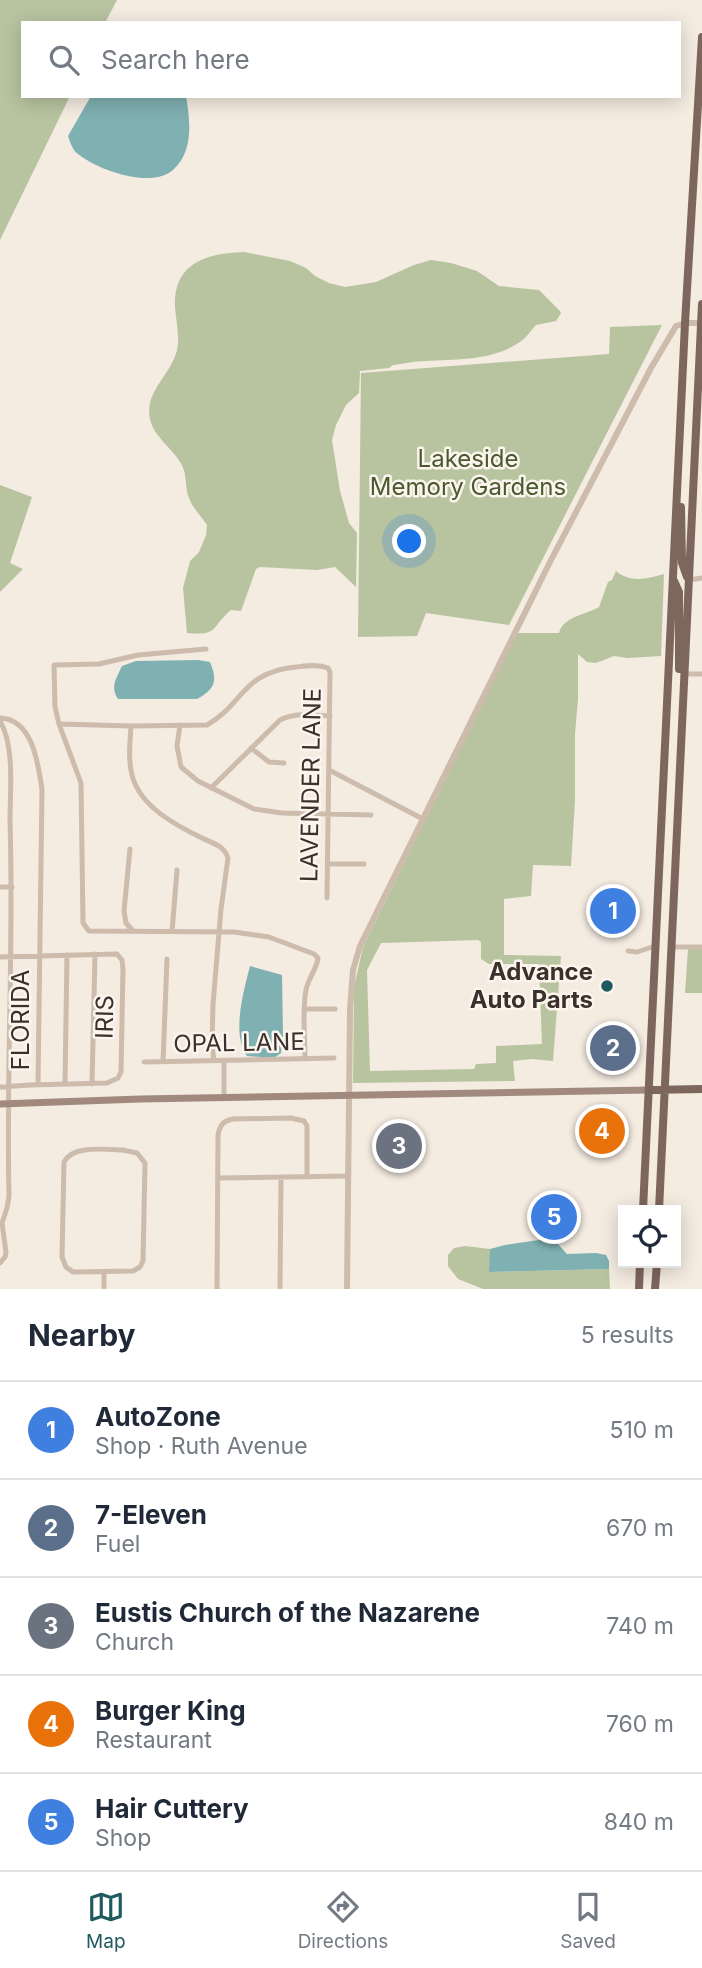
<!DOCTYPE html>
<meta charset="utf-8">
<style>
:root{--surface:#fff;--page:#f6f6f7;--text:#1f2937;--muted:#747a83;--line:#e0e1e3;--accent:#1f5a5e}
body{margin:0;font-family:Inter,sans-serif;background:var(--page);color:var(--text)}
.controls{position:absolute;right:21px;bottom:21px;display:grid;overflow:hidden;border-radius:0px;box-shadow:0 4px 18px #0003}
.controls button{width:63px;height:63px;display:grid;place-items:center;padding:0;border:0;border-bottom:2px solid var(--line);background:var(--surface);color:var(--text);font:35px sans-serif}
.you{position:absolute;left:410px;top:542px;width:24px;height:24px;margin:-18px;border:5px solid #fff;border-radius:50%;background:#1a73e8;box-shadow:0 0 0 10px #1a73e833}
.badge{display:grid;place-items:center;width:46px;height:46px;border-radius:50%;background:var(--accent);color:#fff;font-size:23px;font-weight:700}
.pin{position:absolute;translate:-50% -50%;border:4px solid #fff;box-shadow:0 2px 7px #0006}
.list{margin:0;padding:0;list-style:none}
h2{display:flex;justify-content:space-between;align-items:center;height:91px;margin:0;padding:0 28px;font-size:30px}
h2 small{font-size:23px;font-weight:400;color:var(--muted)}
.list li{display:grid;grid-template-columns:46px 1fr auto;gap:21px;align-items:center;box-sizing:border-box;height:98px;padding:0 28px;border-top:2px solid var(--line)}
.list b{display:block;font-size:26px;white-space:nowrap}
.list p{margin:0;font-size:23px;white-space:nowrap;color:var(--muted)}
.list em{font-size:23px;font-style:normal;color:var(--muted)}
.icon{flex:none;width:38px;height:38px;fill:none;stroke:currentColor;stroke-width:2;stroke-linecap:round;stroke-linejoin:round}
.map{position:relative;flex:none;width:702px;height:1289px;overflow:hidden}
.search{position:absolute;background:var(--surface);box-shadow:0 4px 18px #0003;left:21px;right:21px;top:21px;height:77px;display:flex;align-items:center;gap:18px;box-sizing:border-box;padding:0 24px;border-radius:0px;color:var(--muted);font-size:26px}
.sheet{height:581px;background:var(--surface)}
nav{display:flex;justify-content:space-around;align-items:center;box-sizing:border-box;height:98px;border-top:2px solid var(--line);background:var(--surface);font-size:19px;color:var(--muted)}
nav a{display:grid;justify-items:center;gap:4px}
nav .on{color:var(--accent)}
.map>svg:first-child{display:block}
</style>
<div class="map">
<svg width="702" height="1289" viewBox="0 0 702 1289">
<rect width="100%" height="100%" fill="#f4ebe1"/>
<!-- green -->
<path fill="#b8c4a0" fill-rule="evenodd" d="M0 0H117L105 23H23V96H70L0 240Z
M244 252 290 261 306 268 315 276 329 283 345 287 376 282 414 265 431 260 451 263 477 271 499 286 539 290 559 310 561 313 556 321 536 325C532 329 529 334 525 338 497 361 460 359 425 361 414 361 403 364 393 365L389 368 360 371 359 393 346 405 336 425 332 440 340 491 349 523 357 533 356 587 335 567 317 570 260 567 256 569 241 611 231 610C210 628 219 636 187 633L183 588 190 561 199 552 206 535 207 525C201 516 192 507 189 498 184 486 188 473 180 462 171 447 154 437 150 419 144 392 171 375 177 350 180 337 176 321 175 307 173 263 207 253 244 252Z
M662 325 509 625 426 613 417 636 358 637 361 373 609 354 610 327Z
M0 485 32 497 10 563 23 569 0 592Z
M616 571C630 583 647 579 664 574L661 656 627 658 614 656 596 663 587 662 578 654V699L575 734V800L571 866 533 865 531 896 504 899V955L561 956 553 1061 531 1059 513 1061 515 1081 353 1083 354 987 363 947 517 633H559C564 616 585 615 599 607L608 582 612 580ZM478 940 481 942V959L489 964H539L542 1044 496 1046V1063L476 1064 474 1069 370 1071 367 970 381 943Z
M688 949H702V993H685Z
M465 1246 490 1249V1272L609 1269 610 1289H483L458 1279 448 1266V1255L454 1248Z"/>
<!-- water -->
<path fill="#7fb0b2" d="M91 96H186C190 120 194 150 174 169 152 190 98 170 78 154 73 151 70 142 68 136Z
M198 660 210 662C218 681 215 689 197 699H118C110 687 116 679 122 666L136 661Z
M250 966 282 975 283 1037 281 1053 274 1058 247 1056C231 1034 244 990 250 966Z
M539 1240 557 1243 567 1254 596 1253 606 1255 609 1261V1269L489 1272 490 1249 505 1245Z"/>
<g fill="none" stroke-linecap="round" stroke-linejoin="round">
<!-- minor -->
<path stroke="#cdbbac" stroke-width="5" d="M689 580 702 578
M206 649 138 655 99 664 54 665 55 707 59 724 81 783 83 923 89 931 234 932 269 937 314 954 318 958C317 969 308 978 306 990 302 1010 305 1037 305 1059
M684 674H702
M0 718C33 719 38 764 42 789L38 1084
M0 721C15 746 10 792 10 821 14 946 6 1071 9 1196L7 1208 2 1223 6 1252 5 1257 0 1263
M59 724 131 726 207 725C244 704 242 672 296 667 306 666 318 664 328 668L330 672 327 898
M180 725 177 746 181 767 198 781 254 809 282 813 371 815
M131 726C130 743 128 759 132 775 140 807 177 826 204 839 215 844 224 846 228 858L221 909 213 1004 212 1045 214 1061
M251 748 269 762 284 763
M329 770 423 819
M211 788 280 720C296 712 314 715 330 716
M130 849 124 911 126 923 133 931
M328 864H364
M0 887H12
M172 932 177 870
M671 947H702
M628 951 637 952 655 946
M0 957 117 954 122 960 123 969 121 1072 118 1078 107 1083 30 1085 0 1087
M305 1009H335
M224 1061V1097
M144 1062 334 1058
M163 1062 167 959
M65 1084 67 955
M92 1084 95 954
M123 1150 137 1153 145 1163 143 1261 140 1267 133 1271 73 1272 66 1267 62 1257 64 1162C73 1144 106 1150 123 1150Z
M218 1178 348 1176
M104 1272V1289
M217 1289 218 1135C220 1125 223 1121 233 1119L291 1118 304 1121 307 1126V1177
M280 1289 281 1177"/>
<!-- tertiary -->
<path stroke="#cdbbac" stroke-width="6" d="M347 1289 350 1009 353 970 360 946 550 562 651 368 676 326 685 323H701"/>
<!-- secondary -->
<path stroke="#a18a7d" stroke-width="7" d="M0 1104 140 1099 649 1090"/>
<!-- primary -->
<path stroke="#7d675c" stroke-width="8" d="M681 507 682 563 687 577
M674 581 679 592V669
M649 1090 702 1089
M643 1210 685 323 702 37
M659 1210 702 304
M639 1289 640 1263
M655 1289 657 1263"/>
</g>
<!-- markers -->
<circle fill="#1f5a5e" stroke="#fbf5ee" stroke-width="2.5" cx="607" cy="986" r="7"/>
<g text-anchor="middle" stroke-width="5" stroke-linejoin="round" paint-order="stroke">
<!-- park labels -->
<g font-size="24" fill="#4a5a2e" stroke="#fbf5ee">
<text x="468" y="467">Lakeside<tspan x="468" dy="28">Memory Gardens</tspan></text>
</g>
<!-- street labels -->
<g font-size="24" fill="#3b302b" stroke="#fbf5ee">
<text transform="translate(311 785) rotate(-89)" y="8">LAVENDER LANE</text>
<text transform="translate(105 1017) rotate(-89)" y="8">IRIS</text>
<text transform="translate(21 1020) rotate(-90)" y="8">FLORIDA</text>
<text transform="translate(239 1043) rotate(-1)" y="8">OPAL LANE</text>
</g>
<!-- poi labels -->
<g font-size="24" font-weight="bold" fill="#3b302b" stroke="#fbf5ee" text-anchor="end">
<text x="593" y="980">Advance<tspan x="593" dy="28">Auto Parts</tspan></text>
</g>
</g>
</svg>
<div class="controls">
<button><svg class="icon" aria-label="locate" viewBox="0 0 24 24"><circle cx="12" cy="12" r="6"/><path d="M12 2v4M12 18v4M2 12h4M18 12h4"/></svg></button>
</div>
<div class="you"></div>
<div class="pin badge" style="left:613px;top:911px;background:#3f7fe0">1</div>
<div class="pin badge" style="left:613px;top:1048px;background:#5c6f8a">2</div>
<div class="pin badge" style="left:399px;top:1146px;background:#6b7280">3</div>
<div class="pin badge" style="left:602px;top:1131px;background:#e8710a">4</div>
<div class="pin badge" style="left:554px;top:1217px;background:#3f7fe0">5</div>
<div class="search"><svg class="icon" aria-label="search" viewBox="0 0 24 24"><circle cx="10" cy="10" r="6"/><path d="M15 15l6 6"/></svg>Search here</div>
</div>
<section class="sheet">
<h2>Nearby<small>5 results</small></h2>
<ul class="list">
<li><span class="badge" style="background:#3f7fe0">1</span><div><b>AutoZone</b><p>Shop · Ruth Avenue</p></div><em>510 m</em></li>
<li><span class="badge" style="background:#5c6f8a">2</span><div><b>7-Eleven</b><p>Fuel</p></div><em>670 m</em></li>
<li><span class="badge" style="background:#6b7280">3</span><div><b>Eustis Church of the Nazarene</b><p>Church</p></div><em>740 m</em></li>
<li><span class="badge" style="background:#e8710a">4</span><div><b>Burger King</b><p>Restaurant</p></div><em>760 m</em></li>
<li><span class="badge" style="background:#3f7fe0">5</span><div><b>Hair Cuttery</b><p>Shop</p></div><em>840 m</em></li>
</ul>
</section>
<nav>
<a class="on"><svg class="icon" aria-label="map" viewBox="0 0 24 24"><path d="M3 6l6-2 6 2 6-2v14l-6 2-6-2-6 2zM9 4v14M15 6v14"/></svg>Map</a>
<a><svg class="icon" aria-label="directions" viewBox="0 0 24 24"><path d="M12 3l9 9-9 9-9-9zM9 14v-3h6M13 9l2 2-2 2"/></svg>Directions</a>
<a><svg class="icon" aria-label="saved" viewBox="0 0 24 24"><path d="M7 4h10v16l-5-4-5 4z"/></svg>Saved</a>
</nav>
